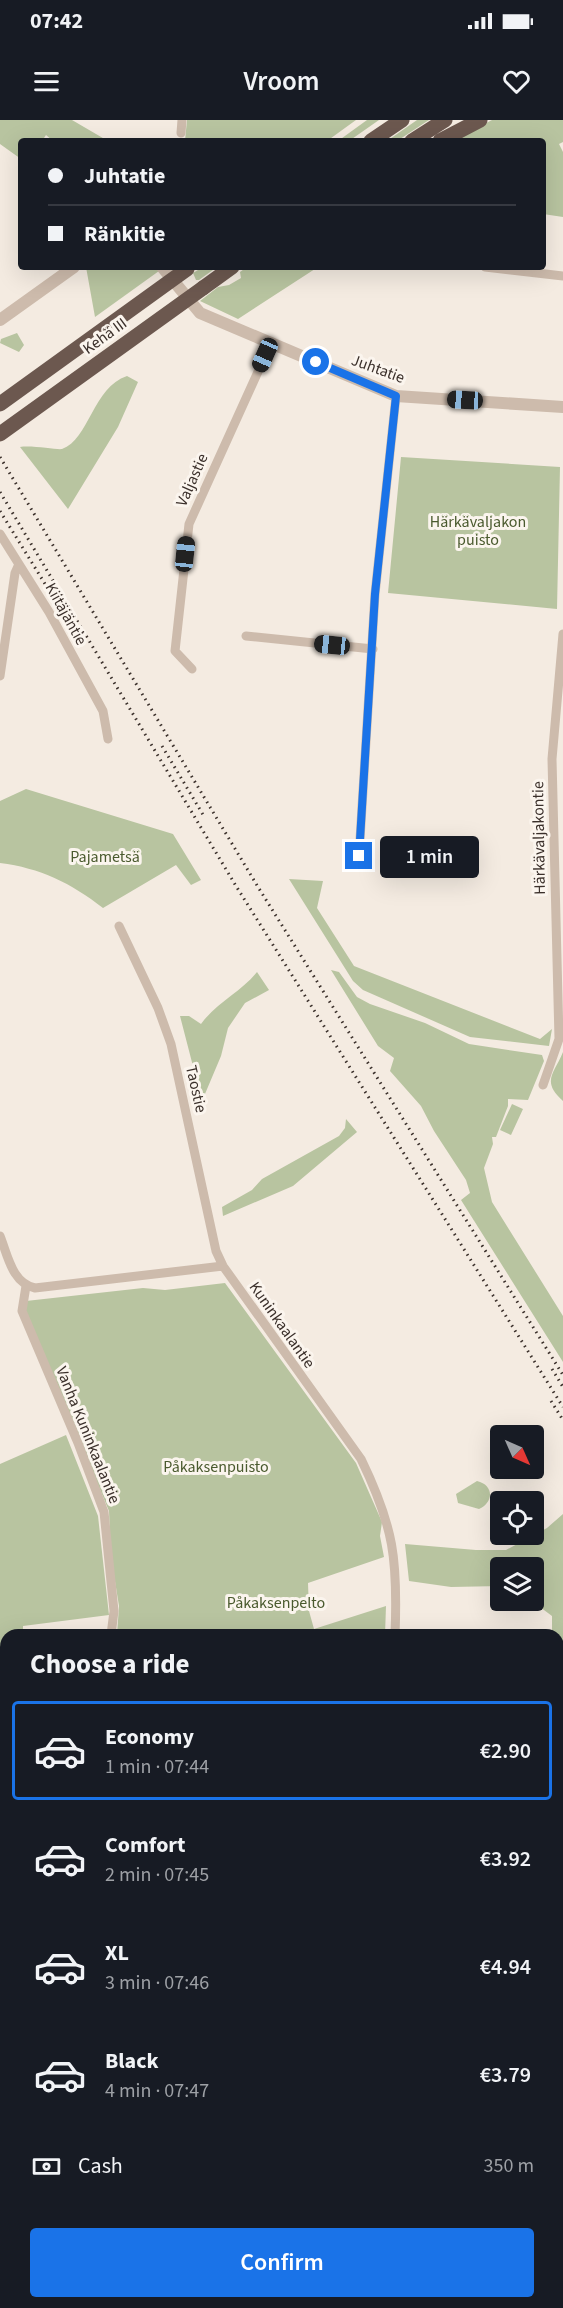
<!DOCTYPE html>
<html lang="en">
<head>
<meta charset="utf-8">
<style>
	:root { --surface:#171b24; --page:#242831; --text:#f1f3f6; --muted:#9ea1a6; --line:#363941; --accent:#1a73e8 }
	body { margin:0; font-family:"Source Sans 3",sans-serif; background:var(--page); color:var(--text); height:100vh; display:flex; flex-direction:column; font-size:22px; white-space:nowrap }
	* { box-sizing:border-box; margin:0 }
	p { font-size:20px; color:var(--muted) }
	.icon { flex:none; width:33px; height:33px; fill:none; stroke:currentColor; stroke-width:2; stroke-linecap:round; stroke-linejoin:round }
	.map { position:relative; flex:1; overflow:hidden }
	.side { position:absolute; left:0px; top:1509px; width:564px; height:680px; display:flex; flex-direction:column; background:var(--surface); border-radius:18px 18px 0 0; box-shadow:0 6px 24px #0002 }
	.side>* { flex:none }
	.banner { position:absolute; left:18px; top:18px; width:528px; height:132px; border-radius:6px; box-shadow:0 6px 24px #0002; display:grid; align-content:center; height:132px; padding:0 30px; background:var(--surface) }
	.needle { width:39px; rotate:135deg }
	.controls { position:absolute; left:490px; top:1305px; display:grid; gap:12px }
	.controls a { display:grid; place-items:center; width:54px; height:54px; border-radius:6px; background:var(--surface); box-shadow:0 6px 24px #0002; font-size:30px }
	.end { position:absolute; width:27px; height:27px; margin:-14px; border:8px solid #1a73e8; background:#fff; box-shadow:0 0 0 3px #fff }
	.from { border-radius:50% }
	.bubble { position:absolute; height:42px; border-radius:6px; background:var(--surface); box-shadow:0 6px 24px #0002; font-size:20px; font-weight:600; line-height:42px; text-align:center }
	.car { position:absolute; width:18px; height:36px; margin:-18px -9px; border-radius:8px; box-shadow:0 0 4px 2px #0007; background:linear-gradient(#222 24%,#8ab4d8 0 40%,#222 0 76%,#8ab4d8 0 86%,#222 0) }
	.banner b { display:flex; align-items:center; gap:21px; height:57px; font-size:22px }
	.banner b+b { border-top:2px solid var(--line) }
	.banner i { width:15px; height:15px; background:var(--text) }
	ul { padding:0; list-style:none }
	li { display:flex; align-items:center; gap:18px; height:99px; margin:0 12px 9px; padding:0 18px; border:3px solid transparent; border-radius:6px }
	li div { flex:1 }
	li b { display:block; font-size:22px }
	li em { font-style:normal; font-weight:600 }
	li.on { border-color:var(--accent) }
	li>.icon { width:54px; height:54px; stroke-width:1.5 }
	h2 { padding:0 30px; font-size:27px; line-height:72px }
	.pay { display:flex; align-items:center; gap:15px; height:66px; padding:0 30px; font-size:22px }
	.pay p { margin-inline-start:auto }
	.button { display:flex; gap:12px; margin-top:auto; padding:12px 30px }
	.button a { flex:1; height:69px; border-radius:6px; background:var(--accent); color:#fff; font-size:24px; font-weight:600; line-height:69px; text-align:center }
	.status { display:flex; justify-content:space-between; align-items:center; height:42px; padding:0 30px; background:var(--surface); direction:ltr }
	.status svg { height:16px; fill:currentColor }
	header { display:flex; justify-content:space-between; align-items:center; height:78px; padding:0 30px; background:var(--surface); font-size:27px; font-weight:600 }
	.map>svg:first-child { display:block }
</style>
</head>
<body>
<div class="status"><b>07:42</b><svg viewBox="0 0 49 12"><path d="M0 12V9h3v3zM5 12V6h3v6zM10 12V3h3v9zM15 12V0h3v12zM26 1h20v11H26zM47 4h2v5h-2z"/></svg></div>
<header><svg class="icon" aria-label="menu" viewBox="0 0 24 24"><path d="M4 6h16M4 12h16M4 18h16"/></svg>Vroom<svg class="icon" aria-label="heart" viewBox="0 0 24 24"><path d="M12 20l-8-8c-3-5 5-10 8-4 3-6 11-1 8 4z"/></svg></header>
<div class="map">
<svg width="563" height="2188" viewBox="0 0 563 2188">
	<rect width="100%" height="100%" fill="#f4ebe1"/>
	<path fill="#b8c4a0" d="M0,0H72L108,21H53L46,15L42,21H21V39L0,24Z
		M187,0H356L327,21H185Z
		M367,0H379L349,21H338Z
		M417,0H429L397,21H387Z
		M492,0H563V22L559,24L563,32V97L543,94V21H451Z
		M86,147H157L159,151L95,197Z
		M203,147H217L199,160H196L193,153Z
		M247,147H318L238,199L200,181L218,167L229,165L241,158L240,152Z
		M17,213L24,225L19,232L0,223L1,219Z
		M127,256L138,262L118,307L68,389L20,327C32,325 57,330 62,329C89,320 93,267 127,256Z
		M401,337L560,347L557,489L388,473Z
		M26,669L173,714L201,760L191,765L176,745L103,788C71,763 40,748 0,743V681Z
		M289,759L323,761L317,788L354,846L540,919L552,909L549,926L470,917L363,870L353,861Z
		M331,850L339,852L357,877L370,884L425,903L469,924L542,935L544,941L528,980L508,979V986L496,1017H492L493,1024L484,1048L492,1082L563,1196V1242L461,1080L470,1073L466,1060L434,1011L421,986L390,951L394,938L378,926Z
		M257,852L269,870L245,883L228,908L221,936L202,981L180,896H189L201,904C217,882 241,872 257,852Z
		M563,932V981C541,961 554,954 563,932Z
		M512,984L523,989L511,1015L500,1010Z
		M346,999L357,1012L293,1066L223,1096L222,1087L252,1070L262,1059L339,1016L345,1008Z
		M225,1163L356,1343L382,1402L380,1416L384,1437L308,1463L309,1491L314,1509L386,1486L385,1515H117L119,1486L111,1437L109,1391L24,1191L26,1181L143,1168L165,1170Z
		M66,1315L98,1396L109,1495L23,1506V1515H6V1639L0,1640V1344Z
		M477,1361C494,1365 494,1382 479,1389L458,1383L456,1374Z
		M563,1394V1668L558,1705V1515H552V1496L532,1481L534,1448H501V1466L451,1467L409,1461L405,1424L476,1430H506L547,1408Z
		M558,1757L563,1779V1823H558Z
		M562,1849H563V2129L558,2131L561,2033H558V1915Z
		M0,2082H6V2128H0Z
		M0,2150H6V2182H294L309,2188H0Z
		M563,2164V2188H514L524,2183L558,2182V2165Z"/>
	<path fill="#efdcb8" d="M563,1668V1779C555,1742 558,1705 563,1668Z"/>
	<path fill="#7fb0b2" d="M563,2129V2164L558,2165V2131Z
		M295,2183H294H524L514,2188H309Z"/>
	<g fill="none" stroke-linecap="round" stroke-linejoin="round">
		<path stroke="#cdbbac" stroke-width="9" d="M181,13L182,0
			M485,147L563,156
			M0,414L49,492L103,591L108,619
			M246,516L373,529
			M192,549L175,531L189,404L271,223
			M0,556L15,453L19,444
			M359,736L375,474L396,276
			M119,806L158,888L171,924L216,1131L223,1146L361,1339C394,1407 398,1440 395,1515
			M543,965L559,919L552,639L563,514
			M0,1116C8,1136 12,1163 35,1168L223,1146
			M26,1166L22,1191L78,1323L104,1392L114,1491L111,1515
			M0,1681L6,1680
			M558,1836H563"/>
		<path stroke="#cdbbac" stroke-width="12" d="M162,147L200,193L396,276L563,287
			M0,200L74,147"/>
		<path stroke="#6c584f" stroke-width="15" d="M371,21L402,0
			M412,21L445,0
			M440,21L480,0
			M203,168L232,147"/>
		<path stroke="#3b302b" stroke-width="3" stroke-dasharray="1.5 4.5" stroke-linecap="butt" d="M0,337L258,767L563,1255
			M0,372L236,766L563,1287
			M0,391L63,493
			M162,626L205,698
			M552,1249L563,1267
			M551,1281L563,1300"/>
		<path stroke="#6c584f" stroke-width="15" d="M0,284L187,149
			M0,314L203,168"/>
	</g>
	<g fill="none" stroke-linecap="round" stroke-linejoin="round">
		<path stroke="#1a73e8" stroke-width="8" d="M316,242L396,276L375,474L359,736"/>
	</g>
	<g text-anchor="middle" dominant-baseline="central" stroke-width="6" stroke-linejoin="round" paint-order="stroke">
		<g font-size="16" fill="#3b302b" stroke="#fbf5ee">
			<text transform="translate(105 216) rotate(-36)">Kehä III</text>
			<text transform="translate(378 249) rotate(20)">Juhtatie</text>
			<text transform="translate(192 360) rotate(-66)">Valjastie</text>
			<text transform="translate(66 494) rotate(61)">Kiitäjäntie</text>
			<text transform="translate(539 718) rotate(-91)">Härkävaljakontie</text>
			<text transform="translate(196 969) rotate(77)">Taostie</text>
			<text transform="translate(282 1205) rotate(55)">Kuninkaalantie</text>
			<text transform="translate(88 1315) rotate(68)">Vanha Kuninkaalantie</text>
		</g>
		<g font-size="16" fill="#4a5a2e" stroke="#fbf5ee">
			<text x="478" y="402">Härkävaljakon<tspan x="478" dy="18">puisto</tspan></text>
			<text x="105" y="737">Pajametsä</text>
			<text x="216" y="1347">Påkaksenpuisto</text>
			<text x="276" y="1483">Påkaksenpelto</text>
		</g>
	</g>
</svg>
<div class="controls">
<a><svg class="needle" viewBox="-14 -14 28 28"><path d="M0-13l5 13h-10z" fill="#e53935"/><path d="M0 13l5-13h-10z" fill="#9ea1a6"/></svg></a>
<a><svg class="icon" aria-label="locate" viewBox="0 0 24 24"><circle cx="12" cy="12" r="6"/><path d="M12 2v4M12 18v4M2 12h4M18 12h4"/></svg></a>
<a><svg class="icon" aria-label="layers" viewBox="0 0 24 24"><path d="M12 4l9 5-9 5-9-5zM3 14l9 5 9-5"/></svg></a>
</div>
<i class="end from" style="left:316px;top:242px"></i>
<i class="end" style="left:359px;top:736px"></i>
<div class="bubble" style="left:380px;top:716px;width:99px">1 min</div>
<i class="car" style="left:265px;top:235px;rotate:204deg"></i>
<i class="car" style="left:465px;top:280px;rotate:273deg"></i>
<i class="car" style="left:185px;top:434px;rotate:6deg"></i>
<i class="car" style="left:332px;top:525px;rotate:276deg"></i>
<div class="banner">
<b><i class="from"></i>Juhtatie</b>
<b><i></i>Ränkitie</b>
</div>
<section class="side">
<h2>Choose a ride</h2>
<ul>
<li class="on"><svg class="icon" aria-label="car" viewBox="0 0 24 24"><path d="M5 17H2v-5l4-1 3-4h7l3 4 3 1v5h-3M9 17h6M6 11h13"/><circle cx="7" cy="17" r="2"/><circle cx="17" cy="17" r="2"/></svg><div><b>Economy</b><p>1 min · 07:44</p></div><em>€2.90</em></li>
<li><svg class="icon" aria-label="car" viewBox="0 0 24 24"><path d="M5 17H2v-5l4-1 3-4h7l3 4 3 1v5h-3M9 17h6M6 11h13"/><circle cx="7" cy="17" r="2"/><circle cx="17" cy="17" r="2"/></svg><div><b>Comfort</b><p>2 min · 07:45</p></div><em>€3.92</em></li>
<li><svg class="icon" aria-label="car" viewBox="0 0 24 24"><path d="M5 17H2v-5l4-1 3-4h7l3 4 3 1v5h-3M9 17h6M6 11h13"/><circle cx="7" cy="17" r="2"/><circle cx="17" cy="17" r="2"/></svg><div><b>XL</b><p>3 min · 07:46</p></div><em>€4.94</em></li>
<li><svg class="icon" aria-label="car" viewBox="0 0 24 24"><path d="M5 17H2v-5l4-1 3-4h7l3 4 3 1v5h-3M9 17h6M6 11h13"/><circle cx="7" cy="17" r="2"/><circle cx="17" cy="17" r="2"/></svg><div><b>Black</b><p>4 min · 07:47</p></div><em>€3.79</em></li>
</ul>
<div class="pay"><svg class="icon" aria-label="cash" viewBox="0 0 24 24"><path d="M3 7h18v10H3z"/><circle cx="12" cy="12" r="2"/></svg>Cash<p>350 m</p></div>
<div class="button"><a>Confirm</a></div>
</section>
</div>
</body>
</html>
